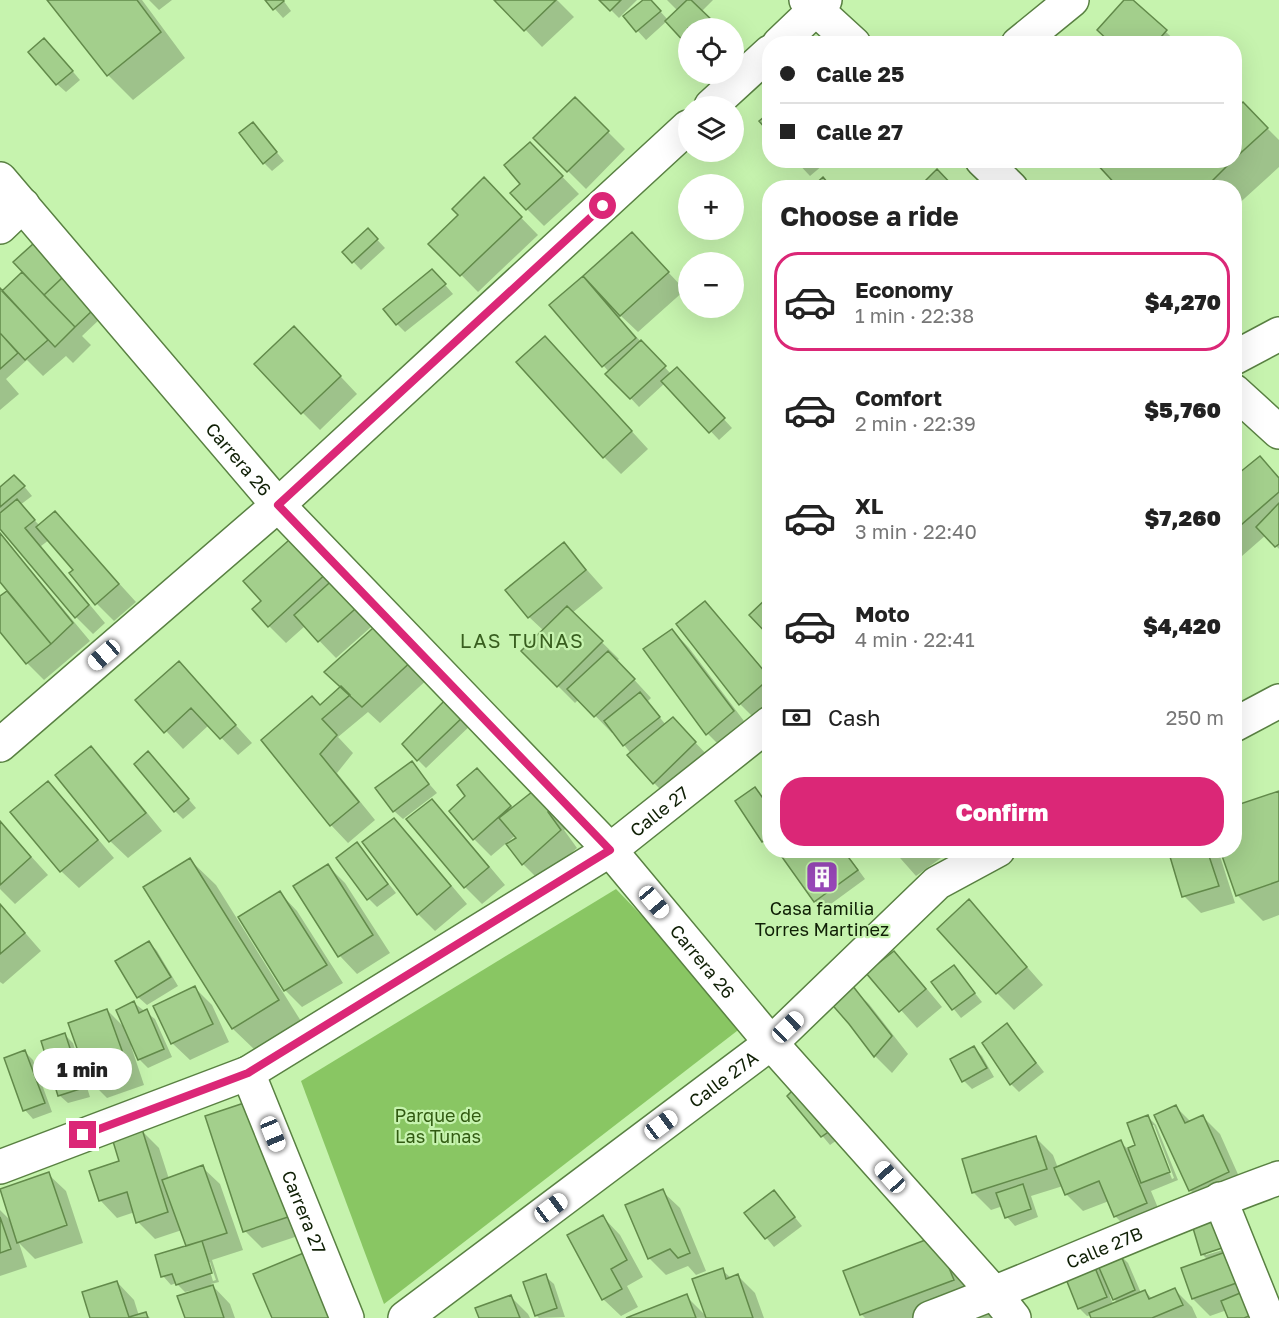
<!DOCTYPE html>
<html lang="en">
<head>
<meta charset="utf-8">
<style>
	:root { --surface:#fff; --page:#f2f2f2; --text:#222; --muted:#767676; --line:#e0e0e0; --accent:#db2777 }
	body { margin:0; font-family:"Golos Text",sans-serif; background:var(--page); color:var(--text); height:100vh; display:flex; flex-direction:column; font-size:22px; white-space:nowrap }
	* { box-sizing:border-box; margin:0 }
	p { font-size:20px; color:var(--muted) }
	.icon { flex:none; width:33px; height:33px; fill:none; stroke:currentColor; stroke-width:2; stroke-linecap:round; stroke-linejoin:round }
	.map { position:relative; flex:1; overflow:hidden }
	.sheet { position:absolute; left:762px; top:180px; width:480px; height:678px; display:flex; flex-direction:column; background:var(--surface); border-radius:24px; box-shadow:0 6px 24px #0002 }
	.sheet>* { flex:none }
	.guide { position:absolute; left:762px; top:36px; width:480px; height:132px; border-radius:24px; box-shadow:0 6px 24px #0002; display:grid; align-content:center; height:132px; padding:0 18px; background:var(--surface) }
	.controls { position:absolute; left:678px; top:18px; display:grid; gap:12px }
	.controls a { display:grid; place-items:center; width:66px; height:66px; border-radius:50%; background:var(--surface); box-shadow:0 6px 24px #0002; font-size:30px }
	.end { position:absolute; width:27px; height:27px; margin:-14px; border:8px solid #db2777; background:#fff; box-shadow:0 0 0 3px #fff }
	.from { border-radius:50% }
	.bubble { position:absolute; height:42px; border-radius:21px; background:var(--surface); box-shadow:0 6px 24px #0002; font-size:20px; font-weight:800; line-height:42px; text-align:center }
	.car { position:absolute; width:18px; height:36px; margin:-18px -9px; border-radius:8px; box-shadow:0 0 4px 2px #0007; background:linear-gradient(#fff 24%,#345 0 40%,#fff 0 76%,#345 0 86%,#fff 0) }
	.guide b { display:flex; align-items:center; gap:21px; height:57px; font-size:22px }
	.guide b+b { border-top:2px solid var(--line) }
	.guide i { width:15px; height:15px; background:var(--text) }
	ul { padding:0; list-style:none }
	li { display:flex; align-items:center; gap:18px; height:99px; margin:0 12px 9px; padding:0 6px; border:3px solid transparent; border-radius:24px }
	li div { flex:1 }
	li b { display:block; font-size:22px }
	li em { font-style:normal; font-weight:800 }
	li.on { border-color:var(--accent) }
	li>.icon { width:54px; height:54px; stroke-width:1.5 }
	h2 { padding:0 18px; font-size:27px; line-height:72px }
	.pay { display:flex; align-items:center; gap:15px; height:66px; padding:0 18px; font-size:22px }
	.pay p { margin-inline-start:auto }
	.button { display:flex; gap:12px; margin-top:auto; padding:12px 18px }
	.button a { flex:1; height:69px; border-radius:24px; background:var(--accent); color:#fff; font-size:24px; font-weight:800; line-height:69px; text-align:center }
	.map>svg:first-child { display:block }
</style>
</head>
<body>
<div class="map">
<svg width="1279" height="1318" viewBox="0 0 1279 1318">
	<rect width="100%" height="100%" fill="#c6f3ae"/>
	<path fill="#89c663" d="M616,889L746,1024L384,1304L301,1081Z"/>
	<path fill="#0003" fill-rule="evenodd" d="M49,0H142L185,58L133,100L108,75Z
		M149,0H172L159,10Z
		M267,0H283L291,11L283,18Z
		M497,0H557L574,17L542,47Z
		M601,0H637L619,18Z
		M645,0H650L668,20L678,11L667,0H713L701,12L718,28H688V43L667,21L646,40L625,17Z
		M1126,0H1131L1179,44H1113Z
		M53,48L80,80L66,92L57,84Z
		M575,99L625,149L586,189L535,138Z
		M1243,104L1279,140V167L1234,208V188H1121L1099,160H1234V112Z
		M253,124L284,161L272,171L264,163Z
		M795,160H829L810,176Z
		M547,161L579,194L544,226L527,209Z
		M501,197L538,235L478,292L431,244Z
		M368,230L385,248L361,270L344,252Z
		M632,234L685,290L638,332L621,316L619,318L671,374L685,377L732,428L719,440L665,383L639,407L608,374L609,372L551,305Z
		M24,272L79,296L101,318L82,336L91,345L73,363L66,356L43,376L27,360L6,379L19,394L0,410V290L3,292Z
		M440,279L453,294L405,332L397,324Z
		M311,345L357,394L320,430L302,412Z
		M562,355L648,449L621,474L604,457Z
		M1259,458L1279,478V549L1266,535L1234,563V479Z
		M23,485L32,496L20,505L40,526L55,513L136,602L114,621L97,604L75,570L49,540L41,546L105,623L93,634L76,617L0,526V489Z
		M0,533L90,641L44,680L27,663L0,630V598L9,591L0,580Z
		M297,536L379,620L336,658L305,626L286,643L269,626L263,601Z
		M564,544L603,588L572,613L619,659L617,661L651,698L647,702L666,725L690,737L712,760L671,800L654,783L614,732L612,733L579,699L575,703L523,651L544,631L529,617Z
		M705,603L722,621L770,677V711L757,721L740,704Z
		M382,623L431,676L380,723L368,712L338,737L353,753L337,773L375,820L348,843L331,825L263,741L321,707L342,688Z
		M672,630L689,648L750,729L725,751L708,734L645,649Z
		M179,663L252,743L238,755L209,725L183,749L137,700Z
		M448,699L474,722L426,768L418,760Z
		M91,748L109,766L162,831L128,858L110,841L57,775Z
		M157,762L196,808L183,819L175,811Z
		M411,763L437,793L403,819L394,811Z
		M477,770L513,808L537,789L570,826L564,830L577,848L540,881L523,864L518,838L516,835L491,856L474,839L467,796Z
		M48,783L65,800L114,858L79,888L61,871Z
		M755,789L770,807V847L763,841Z
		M1279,793V915L1263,921L1237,895L1234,850Z
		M432,801L449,818L505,885L482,904L465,887Z
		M394,820L411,837L467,904L435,931L418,914Z
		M0,822L48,875L15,904L0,889Z
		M357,844L396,893L377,907L369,899Z
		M779,850H844L865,879L824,909L815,901Z
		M893,850H952L916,876Z
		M1169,850H1218L1235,903L1201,913L1184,896Z
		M190,860L216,885L304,1026L259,1054L233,1029L145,888Z
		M328,866L345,883L390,953L357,974L340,956L295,886Z
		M280,893L297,911L343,983L302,1007L285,990Z
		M969,901L1043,985L1014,1010L997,993Z
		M0,904L41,951L3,984L0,982Z
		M149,942L157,951L178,986L147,1005L138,997Z
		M894,953L911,970L942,1007L917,1028L868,973Z
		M954,967L982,1002L961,1018L933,983Z
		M851,987L869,1004L908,1054L892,1073L875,1056Z
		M195,988L212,1005L229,1042L190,1060L172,1043Z
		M134,1003L155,1019L172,1057L148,1068L139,1059L133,1045L131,1046L144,1085L107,1098L90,1081L107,1010L126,1029Z
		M1007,1025L1044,1072L1019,1092L1011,1084L984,1043Z
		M64,1034L73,1043L90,1097L68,1103L59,1095Z
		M974,1048L982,1056L994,1077L972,1089L964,1081Z
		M24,1051L33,1060L52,1112L33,1119L25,1110Z
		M789,1096L847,1133L830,1145Z
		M1176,1107L1191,1122L1203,1117L1220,1134L1245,1190L1208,1207L1190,1190Z
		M206,1117L307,1233L262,1248L245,1231Z
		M1148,1117L1156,1125L1178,1180L1151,1191L1163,1220L1132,1233L1115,1216L1109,1201L1083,1211L1066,1194L1063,1186L1031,1196L1038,1217L1015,1226L1007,1217L1003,1206L991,1210L973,1192L1036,1138L1053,1155L1058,1168L1120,1142L1128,1149L1137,1146ZM1151,1125H1154L1174,1178L1172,1179Z
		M142,1131L159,1148L169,1179L202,1167L220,1184L243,1250L212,1260L219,1282L211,1284L230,1304L235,1318H186L194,1292V1290L185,1292L176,1283L171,1285L163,1276L188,1247L182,1230L155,1239L138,1222L135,1212L117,1218L100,1200L121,1162ZM207,1262H210L216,1280L213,1281Z
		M48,1174L66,1191L83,1243L35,1259L19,1243L27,1267L0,1276V1210L11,1221Z
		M662,1191L680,1208L706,1271L696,1275L688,1266L666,1275L649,1258Z
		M774,1192L802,1226L774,1247L746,1213Z
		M603,1217L620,1235L643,1277L627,1286L638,1307L621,1316L603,1299Z
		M1226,1249L1259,1318H1230L1227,1310L1210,1316L1193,1299L1208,1260L1202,1254L1206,1252V1255Z
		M953,1255L970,1298L915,1318H865L861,1314Z
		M1120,1255L1128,1263L1141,1293L1145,1291L1153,1300L1175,1290L1192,1307L1197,1318H1093L1092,1315L1087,1316L1079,1308L1090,1259L1102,1271ZM1109,1294L1118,1303L1113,1304Z
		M722,1270L731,1278L738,1276L755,1293L764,1318H629L686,1296L707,1317Z
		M545,1276L554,1284L565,1317L539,1318L537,1316L525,1283Z
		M117,1282L134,1300L139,1316L146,1314L150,1318H92Z
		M511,1297L528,1314L530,1318H481Z
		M996,1303L1011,1318H965Z"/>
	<path fill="#a3cf8c" stroke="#628a4a" stroke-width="1.5" d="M47,0H137L161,32L107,76Z
		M265,0H283L284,1L273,10Z
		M494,0H556L524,31Z
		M599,0H621L610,11Z
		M643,0H651L661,11L636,32L623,16Z
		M687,0H691L716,24L711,28H688V46L665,21Z
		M1124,0H1133L1167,30L1155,44H1112L1097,30Z
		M44,38L73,71L56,85L28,52Z
		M575,97L609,131L567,172L533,138Z
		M1243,102L1268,128L1234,159V110Z
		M770,112V134L759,121Z
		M253,122L277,152L263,164L239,133Z
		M530,142L563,176L526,210L510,193L520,184L504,165Z
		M1096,160H1233L1205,188H1119L1095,162Z
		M937,169L955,188H918Z
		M484,177L522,217L460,276L428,244L458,215L452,209Z
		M823,177L832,188H811Z
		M368,228L378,239L352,263L342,252Z
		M632,232L669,272L620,316L583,276Z
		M43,235L63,277L44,295L13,262Z
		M432,269L446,284L396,325L383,309Z
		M22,272L75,327L55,347L2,291Z
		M583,276L636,338L602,367L549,305Z
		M63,277L94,309L75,327L44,295Z
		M0,288L48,340L25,360L0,333Z
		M294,326L341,376L301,414L254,364Z
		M0,333L18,353L0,369Z
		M545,336L632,431L603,458L516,362Z
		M641,340L666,366L630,399L605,374Z
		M677,367L725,418L709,433L661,381Z
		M1260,456L1279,478V492L1234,531V477Z
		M14,475L25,486L0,507V487Z
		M17,499L35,520L25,528L89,605L75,618L0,529V513Z
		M1279,503V544L1275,547L1256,527Z
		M55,511L119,584L95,605L69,573L73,570L36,527Z
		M0,533L73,623L51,644L0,582Z
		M297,533L330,570L268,627L252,609L261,601L243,581Z
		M564,542L586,570L528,618L505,590Z
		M338,575L363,602L318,642L294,615Z
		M7,591L51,644L26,664L0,632V596Z
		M770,595V637L749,615Z
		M705,601L770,678L739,705L676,624Z
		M567,606L603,641L557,687L521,651Z
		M382,620L415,658L362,707L324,672Z
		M672,629L734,711L706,735L643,649Z
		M608,651L635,679L594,717L567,689Z
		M179,661L236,725L220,739L191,708L164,733L135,700Z
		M341,686L350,695L322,719L337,735L320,754L359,802L330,826L261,740L312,696L320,705Z
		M640,692L660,717L623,746L604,721Z
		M448,697L467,713L417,761L402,744Z
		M673,717L696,742L653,784L627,755Z
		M91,746L146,813L109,842L55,775Z
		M148,751L189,799L174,812L134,764Z
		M412,761L429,784L393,812L375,788Z
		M477,768L511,806L473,840L449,811L465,796L457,785Z
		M48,781L98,840L60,872L10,812Z
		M755,787L770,808V837L762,842L735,801Z
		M537,788L554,808L548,812L561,830L522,865L506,844L516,838L499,818Z
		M1279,791V881L1236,896L1220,850H1234V806Z
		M432,799L489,867L464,888L406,819Z
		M394,818L451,886L417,915L362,842Z
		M0,821L31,857L0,885Z
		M357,842L388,884L367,900L336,858Z
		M777,850H843L858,870L814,902Z
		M1168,850H1207L1219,886L1182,897Z
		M190,858L279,1000L232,1029L143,887Z
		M328,864L373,935L338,957L293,886Z
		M280,891L327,965L284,991L238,917Z
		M969,899L1027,967L996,994L937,929Z
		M0,904L25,933L0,954Z
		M149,941L171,977L137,998L115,961Z
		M894,951L926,989L899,1012L866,973Z
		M954,965L975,993L952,1010L931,982Z
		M852,985L892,1036L874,1057L849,1024L828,1000Z
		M195,986L213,1024L171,1044L153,1006Z
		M134,1001L139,1013L147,1009L164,1049L138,1060L116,1010Z
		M107,1009L128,1067L89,1082L68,1023Z
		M1007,1023L1036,1063L1010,1085L982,1043Z
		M65,1033L83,1088L58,1096L41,1041Z
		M974,1046L987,1068L962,1082L950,1059Z
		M25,1050L45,1103L23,1111L4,1058Z
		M801,1082L840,1124L821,1137L787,1096Z
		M253,1100L291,1216L243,1232L205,1116Z
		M1176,1105L1185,1123L1203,1115L1229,1172L1189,1191L1154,1115Z
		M1148,1115L1170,1172L1141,1183L1128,1148L1135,1145L1127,1123Z
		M142,1129L168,1212L136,1223L127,1192L99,1201L89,1171L119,1161L112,1138Z
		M1036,1136L1047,1169L972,1193L962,1159Z
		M1121,1140L1147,1203L1114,1217L1099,1181L1065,1195L1054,1168Z
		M203,1165L227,1233L186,1246L162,1180Z
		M49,1172L67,1225L17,1243L0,1189Z
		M1023,1184L1031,1209L1005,1218L996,1193Z
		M663,1189L690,1253L678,1258L670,1249L648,1259L625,1205Z
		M774,1190L795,1217L765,1239L744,1213Z
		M1210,1212L1222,1248L1201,1255L1190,1218Z
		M603,1215L627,1260L611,1269L622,1289L602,1300L567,1235Z
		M0,1217L11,1249L0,1253Z
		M936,1236L954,1280L860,1315L843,1271Z
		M202,1241L212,1273L176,1285L172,1274L161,1277L155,1255Z
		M1231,1250L1242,1281L1192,1299L1181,1268Z
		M306,1252L333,1318H272L253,1274Z
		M1120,1253L1135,1290L1113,1300L1097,1263Z
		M1091,1258L1107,1297L1078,1309L1062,1269Z
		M723,1268L726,1279L738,1274L753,1318H706L692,1279Z
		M546,1274L557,1308L535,1316L523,1282Z
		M117,1281L129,1317L146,1312L148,1318H90L82,1292Z
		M213,1285L224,1318H185L177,1296Z
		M1175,1288L1183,1305L1152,1318H1091L1089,1313L1145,1290L1149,1299Z
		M1245,1291L1254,1314L1244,1318H1228L1221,1301Z
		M687,1294L696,1318H626Z
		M511,1295L520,1318H479L475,1308Z"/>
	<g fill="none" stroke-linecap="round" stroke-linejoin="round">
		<g stroke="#598142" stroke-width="36">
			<g id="minor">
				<path d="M806,0L854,44"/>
				<path d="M779,44L825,0"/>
				<path d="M1018,44L1072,0"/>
				<path d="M711,106L770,52"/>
				<path d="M982,160L1011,188"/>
				<path id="s1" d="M0,179L278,505L610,850L771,1043L995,1294L1014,1318"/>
				<path d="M0,227L23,205"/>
				<path d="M1234,358L1279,334"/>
				<path d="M1234,391L1279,432"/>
				<path d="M1234,725L1279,701"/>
				<path d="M0,745L278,505L688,127"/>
				<path id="s2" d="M248,1073L347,1318"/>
				<path id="s3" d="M0,1167L248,1073L610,850L770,723"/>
				<path d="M1220,1199L1268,1318"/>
				<path id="s4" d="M405,1318L771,1043L937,883L998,850"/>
				<path id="s5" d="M930,1318C1047,1274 1161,1220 1279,1178"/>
			</g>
		</g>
		<use href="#minor" stroke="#fff" stroke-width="33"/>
	</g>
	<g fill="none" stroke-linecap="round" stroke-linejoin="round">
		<path stroke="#db2777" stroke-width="8" d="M83,1135L248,1073L610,850L278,505L603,206"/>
	</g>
	<defs>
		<g id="building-square" transform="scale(1.725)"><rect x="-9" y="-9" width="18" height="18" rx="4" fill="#9747b7" stroke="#c6f3ae"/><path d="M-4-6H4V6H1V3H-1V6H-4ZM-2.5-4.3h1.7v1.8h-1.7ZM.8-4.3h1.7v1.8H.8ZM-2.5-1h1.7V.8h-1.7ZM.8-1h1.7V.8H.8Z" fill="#fff"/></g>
	</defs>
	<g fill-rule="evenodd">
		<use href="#building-square" x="822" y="877"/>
	</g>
	<g text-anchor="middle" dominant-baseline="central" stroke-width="4.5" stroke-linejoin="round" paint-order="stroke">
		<g font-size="18" fill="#0f1f05" stroke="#c6f3ae">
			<text stroke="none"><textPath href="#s1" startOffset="368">Carrera 26</textPath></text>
			<text stroke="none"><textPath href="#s3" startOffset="753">Calle 27</textPath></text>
			<text stroke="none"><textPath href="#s1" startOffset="1052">Carrera 26</textPath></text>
			<text stroke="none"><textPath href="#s4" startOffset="398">Calle 27A</textPath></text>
			<text stroke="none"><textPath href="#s2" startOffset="150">Carrera 27</textPath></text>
			<text stroke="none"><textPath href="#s5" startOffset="188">Calle 27B</textPath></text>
		</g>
		<g font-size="18" fill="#0f1f05" stroke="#c6f3ae">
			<text x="822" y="908">Casa familia<tspan x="822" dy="21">Torres Martinez</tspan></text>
		</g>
		<g font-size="18" fill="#315a11" stroke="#c6f3ae">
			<text x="438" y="1115">Parque de<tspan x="438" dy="21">Las Tunas</tspan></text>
		</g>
		<g font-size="20" letter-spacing="1.5" fill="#385e1f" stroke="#c6f3ae">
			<text x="522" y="640">LAS TUNAS</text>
		</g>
	</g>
</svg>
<div class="controls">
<a><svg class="icon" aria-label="locate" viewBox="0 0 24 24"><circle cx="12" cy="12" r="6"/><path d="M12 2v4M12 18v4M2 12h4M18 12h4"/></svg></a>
<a><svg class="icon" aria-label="layers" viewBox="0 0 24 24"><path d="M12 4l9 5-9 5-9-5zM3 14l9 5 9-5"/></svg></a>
<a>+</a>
<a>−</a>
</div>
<i class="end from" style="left:603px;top:206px"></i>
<i class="end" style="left:83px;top:1135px"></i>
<div class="bubble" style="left:33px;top:1048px;width:99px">1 min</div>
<i class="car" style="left:104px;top:655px;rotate:229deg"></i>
<i class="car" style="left:654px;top:902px;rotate:140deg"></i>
<i class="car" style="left:788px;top:1027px;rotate:46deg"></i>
<i class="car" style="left:661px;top:1125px;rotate:53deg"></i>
<i class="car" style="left:273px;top:1134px;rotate:158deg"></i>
<i class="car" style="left:890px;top:1177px;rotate:318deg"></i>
<i class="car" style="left:551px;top:1208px;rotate:53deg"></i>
<div class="guide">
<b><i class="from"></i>Calle 25</b>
<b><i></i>Calle 27</b>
</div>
<section class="sheet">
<h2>Choose a ride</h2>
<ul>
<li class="on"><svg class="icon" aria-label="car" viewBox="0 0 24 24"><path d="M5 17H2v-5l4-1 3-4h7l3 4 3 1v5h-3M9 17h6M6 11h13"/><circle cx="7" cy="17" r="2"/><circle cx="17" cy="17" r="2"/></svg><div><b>Economy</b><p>1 min · 22:38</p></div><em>$4,270</em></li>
<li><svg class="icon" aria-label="car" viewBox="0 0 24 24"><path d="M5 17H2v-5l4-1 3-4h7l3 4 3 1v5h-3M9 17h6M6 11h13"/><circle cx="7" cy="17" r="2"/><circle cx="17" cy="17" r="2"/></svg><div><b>Comfort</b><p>2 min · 22:39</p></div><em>$5,760</em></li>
<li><svg class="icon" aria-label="car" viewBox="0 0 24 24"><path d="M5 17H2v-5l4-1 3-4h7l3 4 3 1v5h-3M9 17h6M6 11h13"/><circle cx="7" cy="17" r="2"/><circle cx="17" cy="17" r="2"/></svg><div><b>XL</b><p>3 min · 22:40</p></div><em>$7,260</em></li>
<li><svg class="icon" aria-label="car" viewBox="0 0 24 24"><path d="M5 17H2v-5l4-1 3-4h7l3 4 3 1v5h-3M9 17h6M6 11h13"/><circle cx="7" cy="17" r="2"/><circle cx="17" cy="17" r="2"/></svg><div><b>Moto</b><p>4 min · 22:41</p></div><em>$4,420</em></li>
</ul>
<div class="pay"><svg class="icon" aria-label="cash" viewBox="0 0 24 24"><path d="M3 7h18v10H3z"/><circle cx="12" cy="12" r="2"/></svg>Cash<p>250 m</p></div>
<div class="button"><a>Confirm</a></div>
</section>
</div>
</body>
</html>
